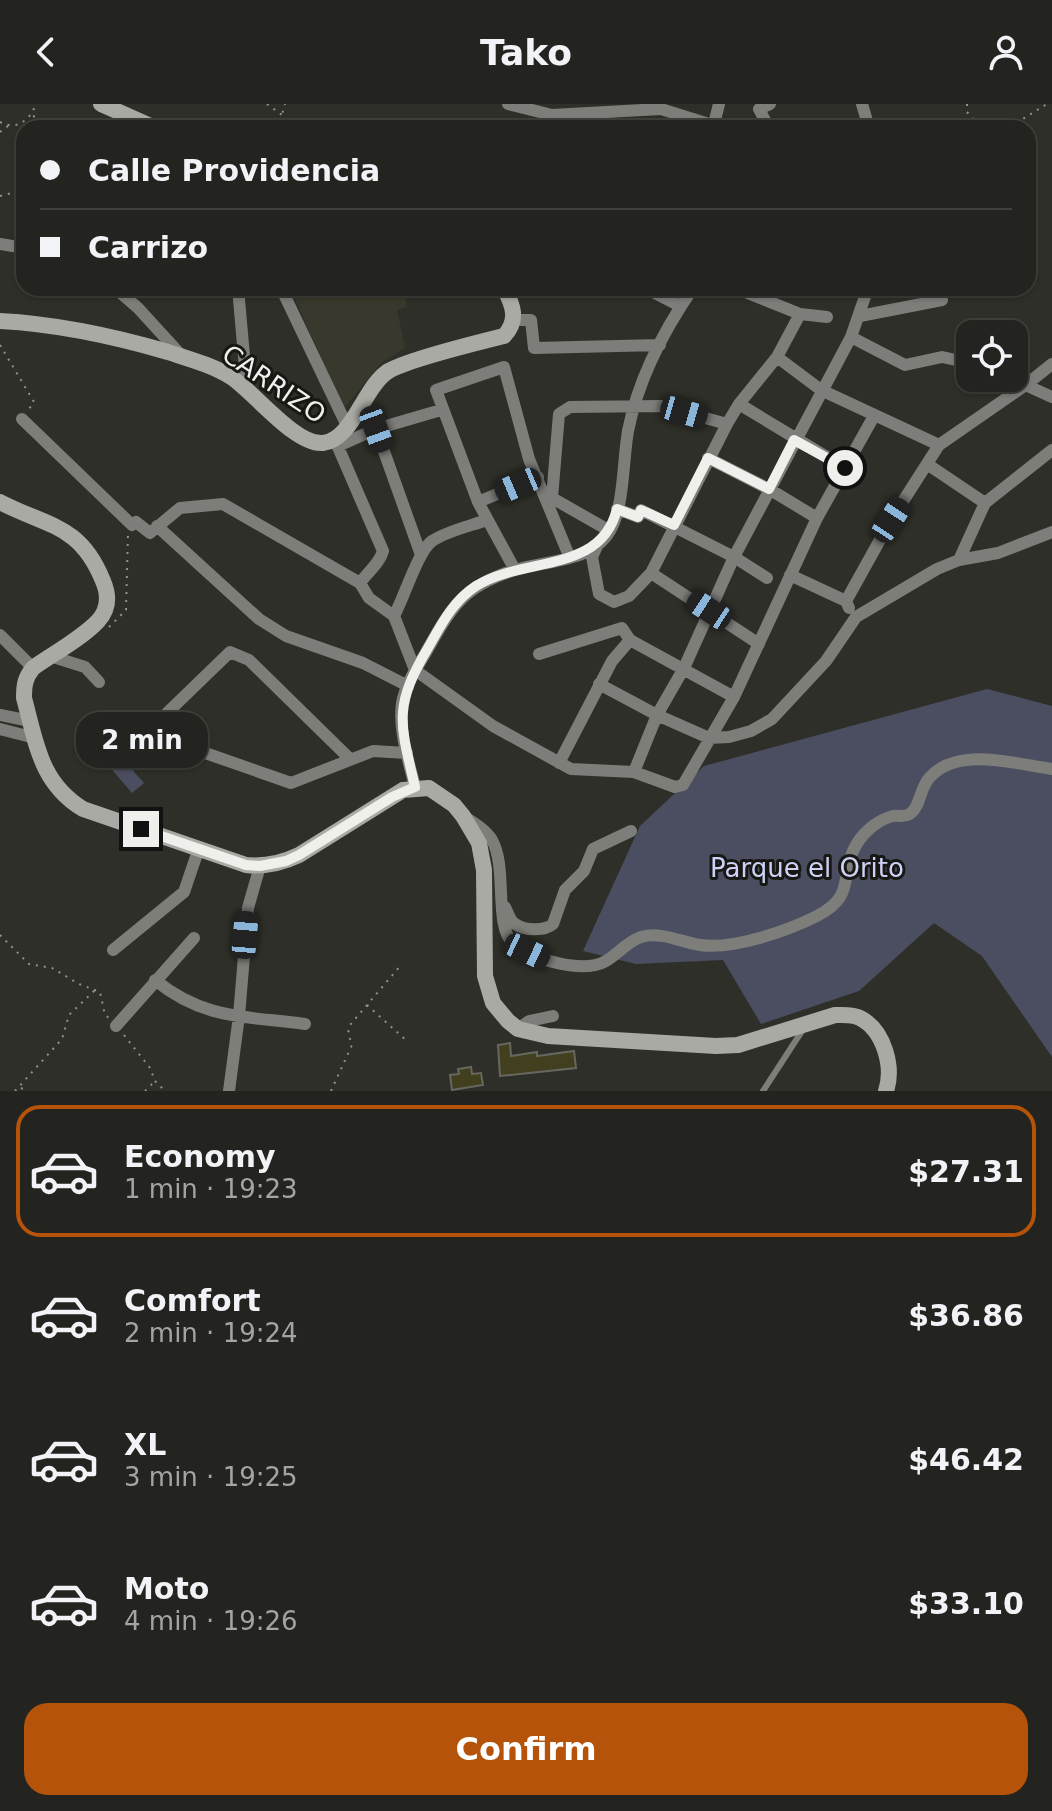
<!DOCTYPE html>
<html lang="en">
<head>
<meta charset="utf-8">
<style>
	:root { --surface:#23231f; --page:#2b2b28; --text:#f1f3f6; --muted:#a3a4a4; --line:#40403d; --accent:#b45309 }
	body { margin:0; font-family:"DejaVu Sans",sans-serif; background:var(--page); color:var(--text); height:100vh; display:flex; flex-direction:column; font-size:30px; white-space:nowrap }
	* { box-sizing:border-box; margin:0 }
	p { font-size:26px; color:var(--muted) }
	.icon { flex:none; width:44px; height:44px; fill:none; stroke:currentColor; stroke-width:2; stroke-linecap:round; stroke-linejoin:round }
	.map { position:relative; height:987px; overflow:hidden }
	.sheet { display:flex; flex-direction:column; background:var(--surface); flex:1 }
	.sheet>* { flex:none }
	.top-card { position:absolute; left:16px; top:16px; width:1020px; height:176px; border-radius:24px; box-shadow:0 2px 6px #0004,0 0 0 2px var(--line); display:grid; align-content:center; height:176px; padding:0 24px; background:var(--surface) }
	.fabs { position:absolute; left:956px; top:216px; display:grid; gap:16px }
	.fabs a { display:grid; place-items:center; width:72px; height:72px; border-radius:16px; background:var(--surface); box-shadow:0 2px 6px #0004,0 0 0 2px var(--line); font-size:40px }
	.end { position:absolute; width:36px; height:36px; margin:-18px; border:10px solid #efefeb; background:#111; box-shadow:0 0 0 4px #111 }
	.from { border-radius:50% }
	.bubble { position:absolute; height:56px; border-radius:24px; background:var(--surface); box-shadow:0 2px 6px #0004,0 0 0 2px var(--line); font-size:26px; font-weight:600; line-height:56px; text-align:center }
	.car { position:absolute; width:24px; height:48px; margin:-24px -12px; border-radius:10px; box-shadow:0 0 6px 2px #0007; background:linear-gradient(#222 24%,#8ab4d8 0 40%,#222 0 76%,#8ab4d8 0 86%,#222 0) }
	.top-card b { display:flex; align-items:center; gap:28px; height:76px; font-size:30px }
	.top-card b+b { border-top:2px solid var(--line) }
	.top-card i { width:20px; height:20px; background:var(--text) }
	ul { padding:14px 0 0; list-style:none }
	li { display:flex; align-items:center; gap:24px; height:132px; margin:0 16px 12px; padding:0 8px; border:4px solid transparent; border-radius:24px }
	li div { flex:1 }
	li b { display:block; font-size:30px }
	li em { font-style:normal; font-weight:600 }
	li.selected { border-color:var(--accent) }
	li>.icon { width:72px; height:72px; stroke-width:1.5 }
	.button { display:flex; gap:16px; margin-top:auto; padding:16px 24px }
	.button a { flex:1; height:92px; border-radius:24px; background:var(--accent); color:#fff; font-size:32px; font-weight:600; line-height:92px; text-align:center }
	header { display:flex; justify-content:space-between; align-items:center; height:104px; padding:0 24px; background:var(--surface); font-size:36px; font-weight:600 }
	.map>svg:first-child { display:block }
</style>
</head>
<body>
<header><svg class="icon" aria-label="back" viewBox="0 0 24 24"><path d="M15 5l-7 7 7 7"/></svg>Tako<svg class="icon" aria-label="person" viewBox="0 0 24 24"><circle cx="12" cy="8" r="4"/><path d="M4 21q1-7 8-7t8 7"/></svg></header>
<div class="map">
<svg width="1052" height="987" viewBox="0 0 1052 987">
	<rect width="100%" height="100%" fill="#2f2f29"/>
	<path fill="#38382c" d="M290,184H404L407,202L397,206L405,244L381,259L344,304Z"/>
	<path fill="#4b4e60" d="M987,585L1052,602V953L982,852L934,819L859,887L761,920L723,856L636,860L583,847L640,722L704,662Z
		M119,651L144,679L132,689L108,661Z"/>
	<path fill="#423f1e" stroke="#676761" stroke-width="2" d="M510,939L511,952L537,948V952L574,947L576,964L500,972L498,941Z
		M471,963L472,970L481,969L483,981L452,986L450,971L459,970L458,965Z"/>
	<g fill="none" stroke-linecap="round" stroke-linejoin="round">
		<path stroke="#92928d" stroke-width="2" stroke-dasharray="2 6" stroke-linecap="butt" d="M267,0L282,11
			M967,0V8L978,20L990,24
			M33,12L61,24
			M0,18C17,27 30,16 36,0
			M278,24L285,0
			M742,24L750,15
			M993,24L1018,18L1047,0
			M0,28L8,22
			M0,92L24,86
			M0,241L34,298L29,305
			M109,523L126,506L128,430
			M0,831L29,860L52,864L79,880L100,888L105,911L109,914
			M367,901L407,937
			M124,931L150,964L155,977L165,987
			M21,984L27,987
			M15,987L62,935L69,911L95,886
			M145,987L154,978
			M331,987L352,941L348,929L350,921L401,861"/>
		<path stroke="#7d7d7a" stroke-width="6" d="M677,24L685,12
			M763,987L802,927"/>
		<path stroke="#7d7d7a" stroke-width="12" d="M508,0L552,11L661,5L712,21
			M862,0L869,24
			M713,24L719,0
			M769,24L759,5L770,0
			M0,140L24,144
			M115,184L138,204L181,251
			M238,184L247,286
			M281,184L348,324
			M645,184L680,202
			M735,184L800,210L827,213
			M860,212L942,196
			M514,216H531L534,244L660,241
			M851,233L905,261L942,253L970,259
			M777,253L821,286L939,341
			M1010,274L1052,293
			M739,300L845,364
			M22,315L132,421L136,418L150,429L180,404L223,400L360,479
			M376,325L421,451
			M335,336L383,447C380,459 367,469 360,479L369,494L394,512
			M338,342L376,325L441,306
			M708,354L769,385L817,414
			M927,360L985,399
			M478,398L538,373
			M617,405L638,413L641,406L734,453L767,474
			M157,422L259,515L286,532L363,559L408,582
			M610,427L552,394L559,310L570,303L662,302L727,320
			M598,440L592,453L599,490L614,498L629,492L651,469L727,320L739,300L777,253L800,210
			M959,456L985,399L1052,346
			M515,466L478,398L436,286L504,263L529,355L570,454
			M651,469L759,540
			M790,471L846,497L849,504
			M846,497L891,416L939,341L1027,280L1052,260
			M394,512C404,494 418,447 432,437C447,427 470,422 487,416
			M394,512L415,566
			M0,531L33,564
			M539,550L622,524L630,536L734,593
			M50,552L85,563L99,578
			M415,566L493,622L571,665L634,668L675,683L683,681L734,593L817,414L874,312
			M599,580L657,611L709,634L729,633L751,627L772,615L826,557L856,513L937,465L959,456L998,449L1052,428
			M0,611L30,617
			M0,625L35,634
			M349,654L249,556L230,548L167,609L161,620L165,632L171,637L291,679L373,647L407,649
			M559,659L612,557L630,536
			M634,668L657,611L684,564L734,453L851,233L868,184
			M415,683C409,658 398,626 402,599C405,581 416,565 425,550C451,504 462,482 515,466C547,456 595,459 612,423C624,398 623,356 628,327C638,276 664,226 693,184
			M465,713C474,719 486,726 492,736C508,764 493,823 514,840C534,856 583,870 606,857C618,850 628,837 641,833C660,827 681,838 700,841C733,846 787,827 817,812C854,793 841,775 853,747C860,731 876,716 893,712C900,711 905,714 911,709C921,701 919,685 930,673C959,642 1015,660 1052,665
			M505,803C508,809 510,817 515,820C525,827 545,827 553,820L565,786L584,767L593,745L631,727
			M113,846L184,788L199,744
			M155,876C204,916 246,912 305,920
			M116,922L194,834
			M518,925L529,917L553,912
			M229,987L239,912L248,804L260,762"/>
		<path stroke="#aaaaa5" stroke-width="16" d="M101,0L155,24
			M0,217C58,220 113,232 168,248C189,255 212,261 231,273C254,288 296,342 323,339C353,335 363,285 387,268C405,256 480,238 504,232C519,216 513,201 504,184
			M0,398C48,423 80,420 103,477C109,491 109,505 98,517C81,535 54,549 33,564C25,574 24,581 24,594C36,638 40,679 83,705L246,761C265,763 282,759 299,751L403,686L429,684L454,701L463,712L479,739L484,766L485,872L493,899L508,917L518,925L548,932L716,942L738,941L835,911C843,911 853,910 860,914C884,926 894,963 886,987"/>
	</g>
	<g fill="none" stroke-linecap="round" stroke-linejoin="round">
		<path stroke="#efefeb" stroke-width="10" d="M141,725L246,761L260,762L286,757L299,751L392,693L415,683C400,619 393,603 428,544C441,521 453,497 476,482C524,452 601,470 617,405L638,413L641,406L674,421L708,354L769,385L794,336L845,364"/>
	</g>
	<g text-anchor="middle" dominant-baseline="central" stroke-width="6" stroke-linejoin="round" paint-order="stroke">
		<g font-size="26" fill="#efefeb" stroke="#171714">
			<text transform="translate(274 280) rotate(34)">CARRIZO</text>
		</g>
		<g font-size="26" fill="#cdd2f5" stroke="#171714">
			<text x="807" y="764">Parque el Orito</text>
		</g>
	</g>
</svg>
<div class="fabs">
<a><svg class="icon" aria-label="locate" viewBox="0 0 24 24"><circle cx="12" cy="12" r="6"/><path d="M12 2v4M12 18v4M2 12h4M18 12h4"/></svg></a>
</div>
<i class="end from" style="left:845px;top:364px"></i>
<i class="end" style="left:141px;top:725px"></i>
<div class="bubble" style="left:76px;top:608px;width:132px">2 min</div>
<i class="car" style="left:684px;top:308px;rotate:106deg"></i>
<i class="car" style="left:376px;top:325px;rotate:160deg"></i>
<i class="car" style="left:518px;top:381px;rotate:247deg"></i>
<i class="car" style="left:891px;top:416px;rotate:33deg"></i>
<i class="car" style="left:709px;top:506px;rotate:303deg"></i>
<i class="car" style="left:245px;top:831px;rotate:5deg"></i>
<i class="car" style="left:527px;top:847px;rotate:115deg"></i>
<div class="top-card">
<b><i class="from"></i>Calle Providencia</b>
<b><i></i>Carrizo</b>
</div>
</div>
<section class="sheet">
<ul>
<li class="selected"><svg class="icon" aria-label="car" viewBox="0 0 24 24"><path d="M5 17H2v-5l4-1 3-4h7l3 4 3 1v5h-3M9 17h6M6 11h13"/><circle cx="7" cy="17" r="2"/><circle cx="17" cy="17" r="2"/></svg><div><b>Economy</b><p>1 min · 19:23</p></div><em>$27.31</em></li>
<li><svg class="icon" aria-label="car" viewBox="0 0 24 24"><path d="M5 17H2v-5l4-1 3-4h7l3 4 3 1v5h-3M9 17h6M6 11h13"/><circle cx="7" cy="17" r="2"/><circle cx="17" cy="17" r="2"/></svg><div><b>Comfort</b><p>2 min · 19:24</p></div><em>$36.86</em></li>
<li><svg class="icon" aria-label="car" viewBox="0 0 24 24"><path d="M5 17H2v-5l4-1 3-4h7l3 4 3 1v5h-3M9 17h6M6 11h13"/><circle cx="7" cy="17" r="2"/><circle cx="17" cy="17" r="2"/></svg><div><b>XL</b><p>3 min · 19:25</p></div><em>$46.42</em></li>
<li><svg class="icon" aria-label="car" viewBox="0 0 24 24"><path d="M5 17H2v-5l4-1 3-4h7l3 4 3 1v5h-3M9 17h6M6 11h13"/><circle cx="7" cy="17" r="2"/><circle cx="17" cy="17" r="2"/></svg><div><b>Moto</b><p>4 min · 19:26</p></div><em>$33.10</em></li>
</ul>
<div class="button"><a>Confirm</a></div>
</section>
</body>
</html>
